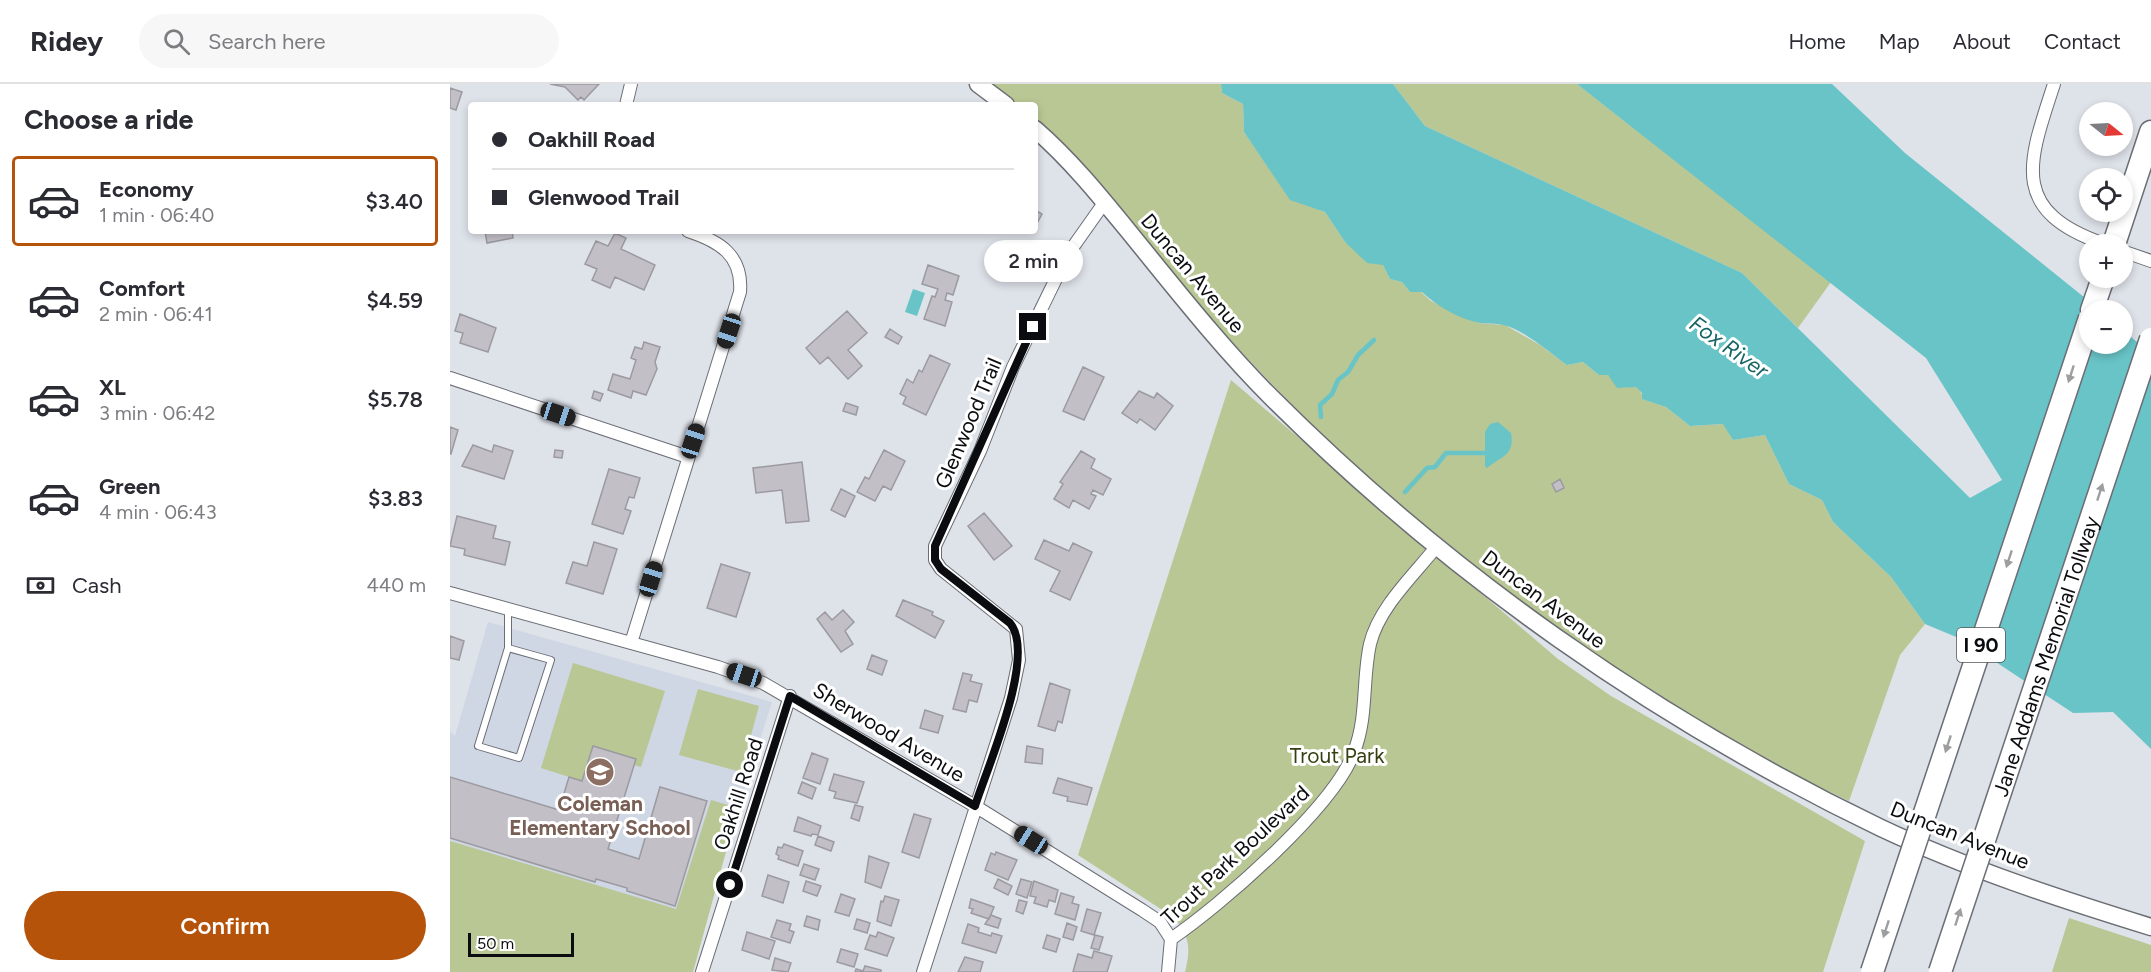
<!DOCTYPE html>
<html lang="en">
<head>
<meta charset="utf-8">
<style>
	:root { --surface:#fff; --page:#f7f7f7; --text:#2b2b33; --muted:#7c7c81; --line:#e1e1e2; --accent:#b45309 }
	body { margin:0; font-family:Figtree,sans-serif; background:var(--page); color:var(--text); height:100vh; display:flex; flex-direction:column; font-size:22px; white-space:nowrap }
	* { box-sizing:border-box; margin:0 }
	p { font-size:20px; color:var(--muted) }
	.icon { flex:none; width:33px; height:33px; fill:none; stroke:currentColor; stroke-width:2; stroke-linecap:round; stroke-linejoin:round }
	.map { position:relative; flex:1; overflow:hidden }
	.side { display:flex; flex-direction:column; background:var(--surface); width:450px }
	.side>* { flex:none }
	.banner { position:absolute; left:18px; top:18px; width:570px; height:132px; border-radius:6px; box-shadow:0 3px 9px #0003; display:grid; align-content:center; height:132px; padding:0 24px; background:var(--surface) }
	.needle { width:39px; rotate:108deg }
	.buttons { position:absolute; left:1629px; top:18px; display:grid; gap:12px }
	.buttons a { display:grid; place-items:center; width:54px; height:54px; border-radius:50%; background:var(--surface); box-shadow:0 3px 9px #0003; font-size:30px }
	.scale { position:absolute; left:18px; bottom:15px; width:106px; box-sizing:border-box; padding-left:6px; border:3px solid #0b0c0f; border-top:0; font-size:16px; line-height:21px; white-space:nowrap; color:#0b0c0f; -webkit-text-stroke:4px #fff; paint-order:stroke }
	.end { position:absolute; width:27px; height:27px; margin:-14px; border:8px solid #0b0c0f; background:#fff; box-shadow:0 0 0 3px #fff }
	.from { border-radius:50% }
	.bubble { position:absolute; height:42px; border-radius:21px; background:var(--surface); box-shadow:0 3px 9px #0003; font-size:20px; font-weight:600; line-height:42px; text-align:center }
	.car { position:absolute; width:18px; height:36px; margin:-18px -9px; border-radius:8px; box-shadow:0 0 4px 2px #0007; background:linear-gradient(#222 24%,#8ab4d8 0 40%,#222 0 76%,#8ab4d8 0 86%,#222 0) }
	.banner b { display:flex; align-items:center; gap:21px; height:57px; font-size:22px }
	.banner b+b { border-top:2px solid var(--line) }
	.banner i { width:15px; height:15px; background:var(--text) }
	ul { padding:0; list-style:none }
	li { display:flex; align-items:center; gap:18px; height:90px; margin:0 12px 9px; padding:0 12px; border:3px solid transparent; border-radius:6px }
	li div { flex:1 }
	li b { display:block; font-size:22px }
	li em { font-style:normal; font-weight:600 }
	li.on { border-color:var(--accent) }
	li>.icon { width:54px; height:54px; stroke-width:1.5 }
	h2 { padding:0 24px; font-size:27px; line-height:72px }
	.pay { display:flex; align-items:center; gap:15px; height:66px; padding:0 24px; font-size:22px }
	.pay p { margin-inline-start:auto }
	.cta { display:flex; gap:12px; margin-top:auto; padding:12px 24px }
	.cta a { flex:1; height:69px; border-radius:36px; background:var(--accent); color:#fff; font-size:24px; font-weight:600; line-height:69px; text-align:center }
	header { display:flex; align-items:center; gap:36px; box-sizing:border-box; height:84px; padding:0 30px; background:var(--surface); border-bottom:2px solid var(--line) }
	header strong { font-size:28px }
	nav { display:flex; gap:33px; margin-inline-start:auto; font-size:21px }
	.search { width:420px; height:54px; background:var(--page); display:flex; align-items:center; gap:15px; box-sizing:border-box; padding:0 21px; border-radius:33px; color:var(--muted); font-size:22px }
	main { display:flex; flex:1; min-height:0 }
	.map>svg:first-child { display:block }
</style>
</head>
<body>
<header>
<strong>Ridey</strong>
<div class="search"><svg class="icon" aria-label="search" viewBox="0 0 24 24"><circle cx="10" cy="10" r="6"/><path d="M15 15l6 6"/></svg>Search here</div>
<nav><a>Home</a><a>Map</a><a>About</a><a>Contact</a></nav>
</header>
<main>
<section class="side">
<h2>Choose a ride</h2>
<ul>
<li class="on"><svg class="icon" aria-label="car" viewBox="0 0 24 24"><path d="M5 17H2v-5l4-1 3-4h7l3 4 3 1v5h-3M9 17h6M6 11h13"/><circle cx="7" cy="17" r="2"/><circle cx="17" cy="17" r="2"/></svg><div><b>Economy</b><p>1 min · 06:40</p></div><em>$3.40</em></li>
<li><svg class="icon" aria-label="car" viewBox="0 0 24 24"><path d="M5 17H2v-5l4-1 3-4h7l3 4 3 1v5h-3M9 17h6M6 11h13"/><circle cx="7" cy="17" r="2"/><circle cx="17" cy="17" r="2"/></svg><div><b>Comfort</b><p>2 min · 06:41</p></div><em>$4.59</em></li>
<li><svg class="icon" aria-label="car" viewBox="0 0 24 24"><path d="M5 17H2v-5l4-1 3-4h7l3 4 3 1v5h-3M9 17h6M6 11h13"/><circle cx="7" cy="17" r="2"/><circle cx="17" cy="17" r="2"/></svg><div><b>XL</b><p>3 min · 06:42</p></div><em>$5.78</em></li>
<li><svg class="icon" aria-label="car" viewBox="0 0 24 24"><path d="M5 17H2v-5l4-1 3-4h7l3 4 3 1v5h-3M9 17h6M6 11h13"/><circle cx="7" cy="17" r="2"/><circle cx="17" cy="17" r="2"/></svg><div><b>Green</b><p>4 min · 06:43</p></div><em>$3.83</em></li>
</ul>
<div class="pay"><svg class="icon" aria-label="cash" viewBox="0 0 24 24"><path d="M3 7h18v10H3z"/><circle cx="12" cy="12" r="2"/></svg>Cash<p>440 m</p></div>
<div class="cta"><a>Confirm</a></div>
</section>
<div class="map">
<svg width="1701" height="888" viewBox="0 0 1701 888">
	<rect width="100%" height="100%" fill="#dee2e9"/>
	<path fill="#cfd6e4" d="M38,538L322,618L236,888H8L0,883V647L5,652Z"/>
	<path fill="#b8c793" d="M541,0H771L772,9L793,20L794,48L840,115L875,128L895,158L933,181L940,195L952,198L960,208H971L981,217L1029,239L1055,241L1090,261L1117,281L1133,278L1149,291H1158L1174,304C1184,299 1191,304 1193,315L1216,323L1240,342L1274,340L1283,356L1315,351L1339,400L1372,416L1383,438L1441,493L1475,540L1450,571L1399,717C1253,650 1116,557 992,455C945,417 899,379 857,336C766,245 683,147 600,49L585,35V21H568Z
		M943,0H1127L1381,198L1348,244L1292,189L975,42Z
		M781,296L1108,575L1161,612L1415,757L1373,888H735C741,865 740,851 723,833L628,771Z
		M123,579L215,607L191,683L184,681L186,675L143,662L132,697L91,684Z
		M248,605L309,622L291,688L229,671Z
		M261,716L288,724L243,888H0V757L226,825Z
		M1619,834L1701,861V888H1602Z"/>
	<path fill="#68c4c7" d="M771,0H943L975,42L1292,189L1520,414L1552,396L1476,274L1127,0H1382L1455,69L1650,226L1640,260H1672L1673,246L1701,270V665L1663,628L1623,629L1511,555L1475,540L1441,493L1383,438L1372,416L1339,400L1315,351L1283,356L1273,340L1240,342L1216,323L1192,315V309L1186,303L1167,304L1158,291H1149L1133,278L1117,281C1100,269 1073,245 1053,241C1046,239 1037,240 1030,239C1009,235 987,222 972,208H960L952,198L940,195L933,181L917,179L895,158L875,128L840,116L794,48L793,20L772,9Z
		M463,205L475,209L467,232L455,228Z
		M1048,338L1061,349C1065,372 1051,372 1037,384L1035,382V348L1040,340Z"/>
	<g fill="none" stroke-linecap="round" stroke-linejoin="round">
		<path stroke="#68c4c7" stroke-width="4.5" d="M871,333L870,321L882,310L888,296L898,288L908,271L924,256
			M955,408L977,384L985,383L996,369H1036"/>
	</g>
	<path fill="#c2bfc7" stroke="#9c9aa1" stroke-width="1.5" d="M100,0H149L134,16L131,13L128,16L115,3Z
		M0,4L12,8L6,26L0,24Z
		M585,126L592,130L585,143Z
		M35,147H62L63,154L37,159Z
		M165,149L176,154L171,165L205,181L194,206L165,193L160,204L142,196L147,185L135,180L146,157L158,162Z
		M478,181L509,192L503,211L497,209L495,216L502,218L495,242L474,235L482,212L485,213L488,205L472,200Z
		M397,227L417,249L398,266L412,282L398,295L378,273L370,280L356,264Z
		M10,230L46,244L38,268L10,259L13,249L5,247Z
		M440,245L452,253L448,260L435,253Z
		M194,258L210,263L205,278L207,285L196,311L183,307L181,314L158,306L163,290L180,295L186,276L181,274L185,263L192,265Z
		M480,271L500,280L476,331L453,320L456,313L450,310L457,295L463,299L469,286L472,288Z
		M633,283L654,293L634,336L613,327Z
		M144,307L153,310L150,317L142,314Z
		M689,307L704,314L707,309L723,322L705,346L690,335L687,339L672,329Z
		M396,319L408,323L406,331L393,327Z
		M0,343L8,346L1,370H0Z
		M23,361L42,368L44,361L63,367L54,395L12,382Z
		M105,366L113,367L112,374L104,373Z
		M434,366L455,377L441,406L433,402L425,417L407,408L415,393L419,395Z
		M631,367L645,375L641,384L661,395L653,411L643,406L641,410L646,412L639,425L623,416L619,424L604,415L613,400L610,398Z
		M352,378L359,437L336,439L332,406L306,409L303,384Z
		M159,385L190,394L184,414L179,413L175,425L181,427L173,450L142,440Z
		M1110,395L1114,404L1106,408L1102,400Z
		M391,405L405,412L395,433L381,426Z
		M534,429L562,462L544,476L518,442Z
		M7,432L46,442L43,454L60,458L55,481L14,471L15,465L0,462Z
		M594,456L619,467L623,459L642,468L620,516L600,507L610,487L585,475Z
		M144,458L167,465L153,510L116,499L123,478L137,482Z
		M271,480L300,489L286,533L257,524Z
		M453,516L483,528L482,531L494,537L485,554L446,532Z
		M393,526L404,538L395,547L403,560L391,568L367,535L375,528L382,536Z
		M0,552L14,557L9,576L0,574Z
		M422,571L437,577L432,591L417,585Z
		M513,589L522,591L520,597L532,600L527,618L519,616L516,628L503,625Z
		M600,599L620,606L612,639L608,637L605,647L588,642Z
		M475,626L493,632L488,649L470,644Z
		M143,662L186,675L158,765L189,775L210,703L257,717L225,822L177,807V804L146,795L145,798L0,754V693L109,726L119,693L132,697Z
		M577,662L593,665L592,680L575,678Z
		M362,669L378,675L370,700L353,694Z
		M384,690L414,698L407,719L384,714L386,708L379,706Z
		M608,694L642,704L637,721L617,717L618,713L603,709Z
		M352,698L366,704L362,715L348,709Z
		M405,721L413,723L409,737L401,734Z
		M464,730L481,735L469,774L452,768Z
		M348,733L371,742L368,751L362,750L361,752L344,747Z
		M368,752L384,758L381,767L365,761Z
		M334,760L353,767L348,782L328,775L329,772L326,770L328,763L332,764Z
		M546,768L567,776L558,796L535,786L541,769L545,771Z
		M419,772L439,779L431,804L415,798Z
		M354,780L369,785L365,796L350,791Z
		M318,791L339,798L333,819L312,812Z
		M548,795L562,802L558,811L544,804Z
		M571,795L582,798L577,814L566,810Z
		M356,797L371,802L367,812L353,807Z
		M584,797L608,806L605,818L599,816L597,823L584,819L586,813L580,812Z
		M611,809L624,813L622,819L629,821L625,836L605,830Z
		M391,810L405,815L399,832L385,828Z
		M435,812L449,816L441,842L427,837L431,817L433,818Z
		M521,815L544,823L539,835L521,829L523,825L519,824Z
		M569,816L577,818L573,830L566,827Z
		M637,825L651,829L644,851L631,847Z
		M541,831L551,835L548,844L535,840Z
		M357,832L370,836L368,846L354,842Z
		M407,835L420,839L417,849L404,845Z
		M327,836L341,840L339,846L344,848L340,859L321,853Z
		M617,839L627,843L623,856L613,853Z
		M518,840L529,844L528,848L541,852L542,849L552,852L546,869L512,859Z
		M297,848L325,857L319,875L292,866Z
		M428,848L444,854L437,872L415,865L420,851L426,853Z
		M597,851L610,855L606,868L593,864Z
		M645,851L653,853L649,866L641,864Z
		M391,865L408,870L404,883L387,878Z
		M644,867L662,872L657,888H623L628,870L642,874Z
		M515,873L533,878L530,888H508Z
		M325,874L341,879L338,888L322,886Z
		M415,882L431,886V888H405L406,885L413,887Z"/>
	<g fill="none" stroke-linecap="round" stroke-linejoin="round">
		<g stroke="#6a6d74" stroke-width="8">
			<path id="lane" d="M58,525V564L28,662L69,674L101,576L58,564"/>
		</g>
		<g stroke="#6a6d74" stroke-width="14">
			<path id="street" d="M1604,0C1578,79 1559,127 1654,160
				M176,21L181,0
				M1672,167L1701,177
				M0,294L238,373
				M0,509L268,583L313,599L525,722L692,826L710,838L721,855
				M181,559L290,208C293,171 269,157 238,147
				M252,888L340,612
				M473,888L561,614L569,576L566,545L491,485L485,476V462L530,367L563,283L618,170L654,119
				M718,888L721,855C771,821 884,723 904,668C918,632 912,596 920,560C929,523 964,491 987,462"/>
		</g>
		<g stroke="#6a6d74" stroke-width="19">
			<path id="secondary" d="M528,0L556,21
				M585,45C622,77 653,116 684,154C728,208 772,264 821,313C998,490 1206,636 1431,744C1518,785 1610,815 1701,843"/>
		</g>
		<g stroke="#6a6d74" stroke-width="25">
			<path id="highway" d="M1664,160L1701,48
				M1642,226L1653,194"/>
		</g>
		<use href="#lane" stroke="#fff" stroke-width="6"/>
		<use href="#street" stroke="#fff" stroke-width="12"/>
		<use href="#secondary" stroke="#fff" stroke-width="16"/>
		<use href="#highway" stroke="#fff" stroke-width="22"/>
		<g stroke="#6a6d74" stroke-width="25" stroke-linecap="butt">
			<g id="highway-bridge">
				<path d="M1422,888L1640,234"/>
				<path id="s1" d="M1490,888L1701,255"/>
			</g>
		</g>
		<use href="#highway-bridge" stroke="#fff" stroke-width="22"/>
	</g>
	<defs><path id="oneway-solid" d="M-6-.8H1V-3.2L6.5 0L1 3.2V.8H-6Z" transform="scale(1.5)"/></defs>
	<g fill="#9d9e9f">
		<use href="#oneway-solid" transform="translate(1621 290) rotate(108)"/>
		<use href="#oneway-solid" transform="translate(1650 408) rotate(-72)"/>
		<use href="#oneway-solid" transform="translate(1559 475) rotate(108)"/>
		<use href="#oneway-solid" transform="translate(1498 660) rotate(108)"/>
		<use href="#oneway-solid" transform="translate(1508 833) rotate(-72)"/>
		<use href="#oneway-solid" transform="translate(1436 845) rotate(108)"/>
	</g>
	<g fill="none" stroke-linecap="round" stroke-linejoin="round">
		<path stroke="#0b0c0f" stroke-width="8" d="M280,801L340,612L525,722C537,684 587,571 560,539L491,485L485,476V462L583,243"/>
	</g>
	<defs>
		<g id="school-disc" transform="scale(1.5)"><circle r="9.5" fill="#8d6e63" stroke="#fff"/><path d="M0-5L7-2L0 1L-7-2ZM-4 1L0 2.5L4 1V4Q0 6-4 4Z" fill="#fff"/></g>
	</defs>
	<g fill-rule="evenodd">
		<use href="#school-disc" x="150" y="688"/>
	</g>
	<g text-anchor="middle" dominant-baseline="central" stroke-width="6" stroke-linejoin="round" paint-order="stroke">
		<rect fill="#fff" stroke="#545557" stroke-width="1.5" x="1507" y="544" width="48" height="34" rx="4.5"/>
		<g font-size="20" font-weight="bold" fill="#0b0c0f">
			<text x="1531" y="561">I 90</text>
		</g>
		<g font-size="21" fill="#0b0c0f" stroke="#fff">
			<text transform="translate(743 189) rotate(50)">Duncan Avenue</text>
			<text transform="translate(518 339) rotate(-67)">Glenwood Trail</text>
			<text transform="translate(1094 515) rotate(37)">Duncan Avenue</text>
			<text stroke="none"><textPath href="#s1" startOffset="333">Jane Addams Memorial Tollway</textPath></text>
			<text transform="translate(439 648) rotate(31)">Sherwood Avenue</text>
			<text transform="translate(288 710) rotate(-72)">Oakhill Road</text>
			<text transform="translate(1510 751) rotate(22)">Duncan Avenue</text>
			<text transform="translate(785 771) rotate(-43)">Trout Park Boulevard</text>
		</g>
		<g font-size="21" fill="#354011" stroke="#fff">
			<text x="887" y="671">Trout Park</text>
		</g>
		<g font-size="21" font-weight="bold" fill="#785e54" stroke="#fff">
			<text x="150" y="719">Coleman<tspan x="150" dy="24">Elementary School</tspan></text>
		</g>
		<g font-size="22" font-style="italic" fill="#176466" stroke="#fff">
			<text transform="translate(1279 263) rotate(35)">Fox River</text>
		</g>
	</g>
</svg>
<div class="buttons">
<a><svg class="needle" viewBox="-14 -14 28 28"><path d="M0-13l5 13h-10z" fill="#e53935"/><path d="M0 13l5-13h-10z" fill="#7c7c81"/></svg></a>
<a><svg class="icon" aria-label="locate" viewBox="0 0 24 24"><circle cx="12" cy="12" r="6"/><path d="M12 2v4M12 18v4M2 12h4M18 12h4"/></svg></a>
<a>+</a>
<a>−</a>
</div>
<div class="scale">50 m</div>
<i class="end from" style="left:280px;top:801px"></i>
<i class="end" style="left:583px;top:243px"></i>
<div class="bubble" style="left:534px;top:156px;width:99px">2 min</div>
<i class="car" style="left:279px;top:247px;rotate:198deg"></i>
<i class="car" style="left:108px;top:330px;rotate:108deg"></i>
<i class="car" style="left:243px;top:357px;rotate:18deg"></i>
<i class="car" style="left:201px;top:495px;rotate:17deg"></i>
<i class="car" style="left:294px;top:591px;rotate:288deg"></i>
<i class="car" style="left:581px;top:756px;rotate:302deg"></i>
<div class="banner">
<b><i class="from"></i>Oakhill Road</b>
<b><i></i>Glenwood Trail</b>
</div>
</div>
</main>
</body>
</html>
